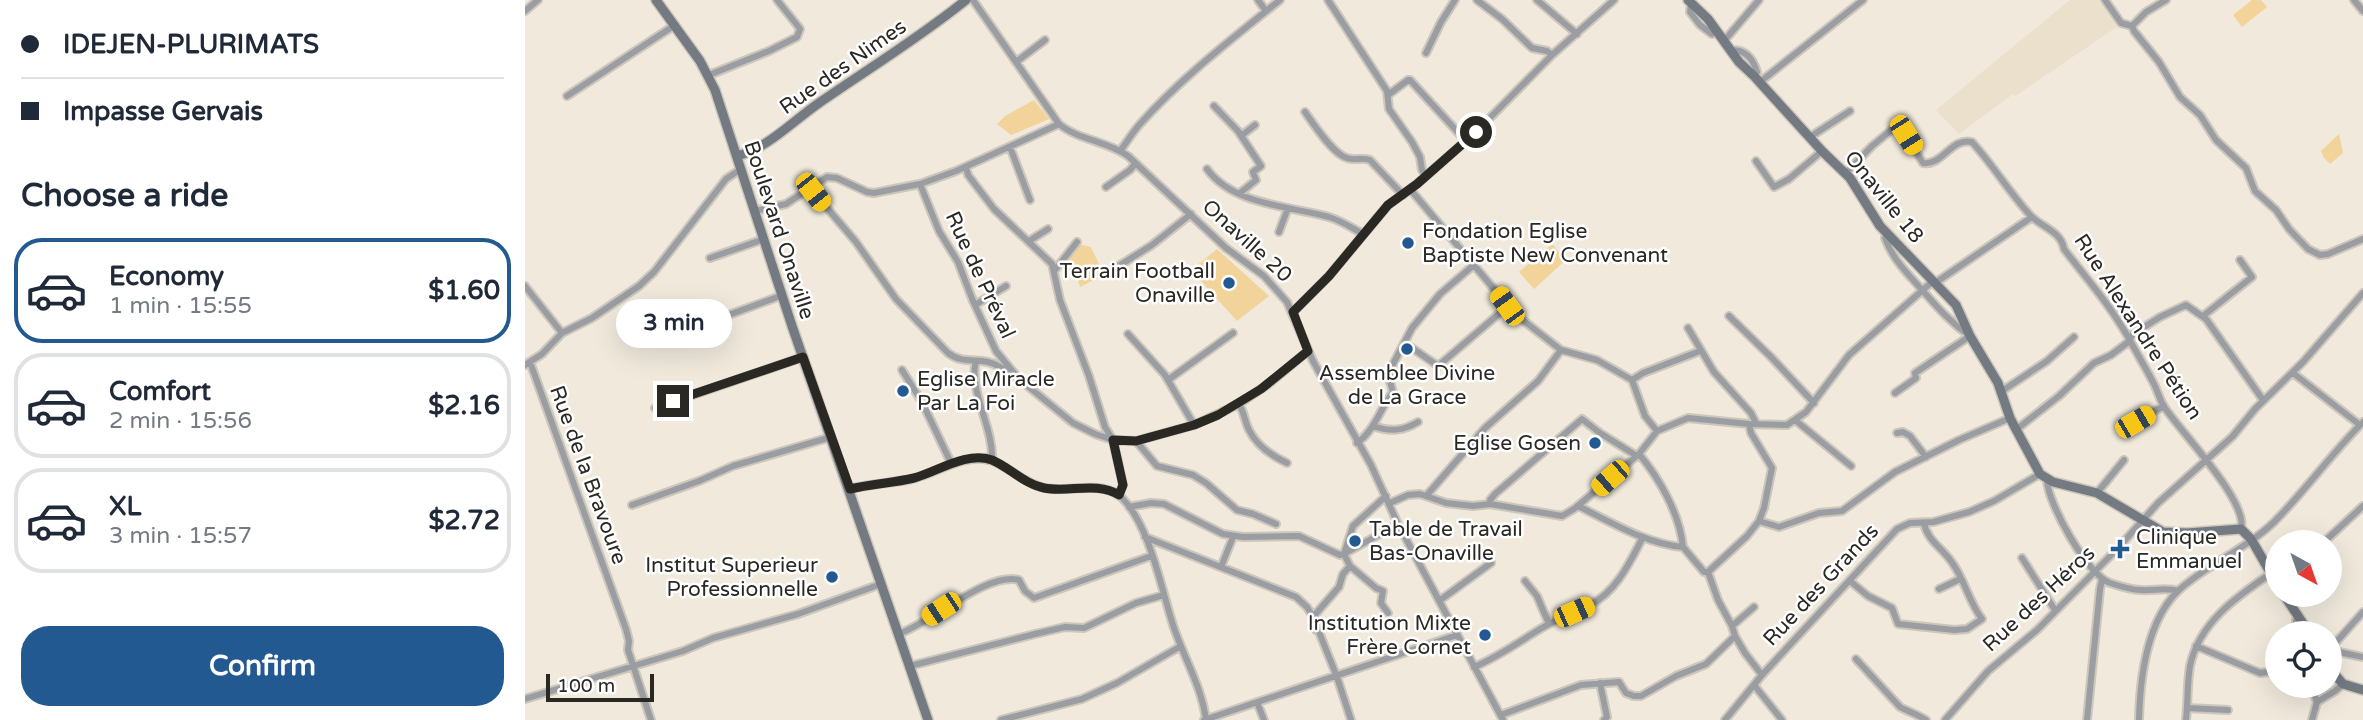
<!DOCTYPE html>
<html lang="en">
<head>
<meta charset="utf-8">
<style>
	:root { --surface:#fff; --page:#f6f6f7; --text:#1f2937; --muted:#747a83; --line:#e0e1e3; --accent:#235991 }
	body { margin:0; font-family:"Varela Round",sans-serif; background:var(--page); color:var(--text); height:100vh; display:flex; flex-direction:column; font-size:26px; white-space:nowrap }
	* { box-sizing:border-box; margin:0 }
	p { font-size:23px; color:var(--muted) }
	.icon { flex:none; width:38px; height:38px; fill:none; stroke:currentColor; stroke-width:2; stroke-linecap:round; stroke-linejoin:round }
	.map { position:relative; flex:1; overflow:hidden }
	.drawer { display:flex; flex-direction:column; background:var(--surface); width:525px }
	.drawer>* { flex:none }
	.banner { display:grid; align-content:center; height:154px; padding:0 21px; background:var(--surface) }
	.needle { width:46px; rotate:140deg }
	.tools { position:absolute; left:1740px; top:530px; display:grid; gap:14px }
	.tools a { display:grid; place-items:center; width:77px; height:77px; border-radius:50%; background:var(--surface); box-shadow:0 7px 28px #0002; font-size:35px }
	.scale { position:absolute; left:21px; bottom:18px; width:108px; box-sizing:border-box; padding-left:7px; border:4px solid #2a2823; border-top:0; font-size:19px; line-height:24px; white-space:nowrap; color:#2a2823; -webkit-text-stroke:5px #fff; paint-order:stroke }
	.end { position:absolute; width:32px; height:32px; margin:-16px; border:9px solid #2a2823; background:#fff; box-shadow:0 0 0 4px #fff }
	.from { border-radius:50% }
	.bubble { position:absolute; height:49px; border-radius:24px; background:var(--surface); box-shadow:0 7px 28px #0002; font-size:23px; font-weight:700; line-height:49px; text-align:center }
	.car { position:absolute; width:21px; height:42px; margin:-21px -10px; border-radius:9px; box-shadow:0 0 5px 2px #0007; background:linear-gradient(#f5c518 24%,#345 0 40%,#f5c518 0 76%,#345 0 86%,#f5c518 0) }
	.banner b { display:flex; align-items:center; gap:24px; height:66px; font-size:26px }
	.banner b+b { border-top:2px solid var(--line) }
	.banner i { width:18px; height:18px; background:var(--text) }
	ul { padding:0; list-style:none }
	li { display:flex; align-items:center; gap:21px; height:105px; margin:0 14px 10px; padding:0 7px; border:4px solid var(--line); border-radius:28px }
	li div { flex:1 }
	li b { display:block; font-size:26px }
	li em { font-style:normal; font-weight:700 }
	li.active { border-color:var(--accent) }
	li>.icon { width:63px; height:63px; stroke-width:1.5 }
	h2 { padding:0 21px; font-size:32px; line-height:84px }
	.button { display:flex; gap:14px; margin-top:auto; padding:14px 21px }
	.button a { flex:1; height:80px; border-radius:28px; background:var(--accent); color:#fff; font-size:28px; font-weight:700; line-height:80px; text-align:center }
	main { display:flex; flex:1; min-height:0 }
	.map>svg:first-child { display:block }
</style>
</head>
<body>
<main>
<section class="drawer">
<div class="banner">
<b><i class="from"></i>IDEJEN-PLURIMATS</b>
<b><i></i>Impasse Gervais</b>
</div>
<h2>Choose a ride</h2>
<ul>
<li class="active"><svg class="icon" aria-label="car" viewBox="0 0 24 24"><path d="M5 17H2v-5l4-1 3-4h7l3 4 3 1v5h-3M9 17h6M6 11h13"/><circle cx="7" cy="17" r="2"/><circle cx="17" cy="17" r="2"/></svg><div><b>Economy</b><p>1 min · 15:55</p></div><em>$1.60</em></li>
<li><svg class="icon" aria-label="car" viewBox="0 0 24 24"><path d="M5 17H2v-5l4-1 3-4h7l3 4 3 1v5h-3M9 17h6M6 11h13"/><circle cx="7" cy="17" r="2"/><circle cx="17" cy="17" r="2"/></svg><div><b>Comfort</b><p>2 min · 15:56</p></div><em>$2.16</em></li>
<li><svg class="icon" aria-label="car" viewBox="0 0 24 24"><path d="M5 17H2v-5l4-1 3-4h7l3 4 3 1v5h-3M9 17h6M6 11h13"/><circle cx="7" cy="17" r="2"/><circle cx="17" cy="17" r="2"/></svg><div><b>XL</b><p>3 min · 15:57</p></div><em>$2.72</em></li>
</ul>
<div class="button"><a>Confirm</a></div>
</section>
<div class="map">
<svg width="1838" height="720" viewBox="0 0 1838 720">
	<rect width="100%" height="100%" fill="#f0e9dc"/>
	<path fill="#ebe0cc" d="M1545,0H1574L1592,27L1490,96L1488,94L1434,134L1411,110Z"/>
	<path fill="#f2d49a" d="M1727,0H1736L1742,7L1717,27L1708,15Z
		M509,100L524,119L486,135L472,124L480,116Z
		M1814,134L1818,153L1805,164L1799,158L1796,151Z
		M553,244L566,247L579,275L555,287L548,265L540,263Z
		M1027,244L1041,260L1009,289L994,272Z
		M692,249L744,296L712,321L666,270Z"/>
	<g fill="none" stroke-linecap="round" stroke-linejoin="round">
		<g stroke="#ccc6bb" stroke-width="10">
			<path id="street" d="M448,0L534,124C553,140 582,141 603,156L701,248L739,276L762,302L788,361L846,465L873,524L978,720
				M733,0L741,11
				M803,0L862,91L864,109L887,142L895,157L897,170L901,176
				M952,0L977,19L1007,48L1022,51L1027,55
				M1012,0L1052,34
				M1580,0L1596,23L1607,26
				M1829,0L1838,11
				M1166,3L1165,12L1175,25L1187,34
				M0,11L13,0
				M1607,26L1609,31L1634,62L1655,97L1675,115L1691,140L1721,168L1730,191L1751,210L1764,229L1783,249L1795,255L1803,254L1838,239
				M1607,26L1621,12L1641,0
				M1199,41L1234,0
				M1205,50C1220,49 1228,58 1232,72L1229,76
				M901,53L916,22L930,0
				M491,62L520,40
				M184,75L244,51L272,37L275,29L272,25L252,0
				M1235,82L1338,0
				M863,95L883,80H885L940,140
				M42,96L150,25
				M689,106L713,131L736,166L728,172L731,180L715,193
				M780,112C789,125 808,154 822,158C830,161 837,157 845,160L878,195
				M716,136L730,125
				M1285,137L1325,111
				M485,147L505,200
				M595,151C602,142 607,133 615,124C656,78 707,39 755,0
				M1231,161L1249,187L1264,179L1297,151
				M441,167L443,175L469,209L527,264L535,300L564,376L580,427L588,440L598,485L594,495
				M682,169C708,205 764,206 804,217C817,221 827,228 838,234
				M1321,173L1347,146L1370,127L1378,131L1398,163C1418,166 1426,137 1447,142C1468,165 1484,192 1505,215C1516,227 1536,231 1539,249C1561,278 1585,305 1603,337C1611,352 1621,368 1629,384C1633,392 1635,401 1640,408C1655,431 1724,502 1716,529
				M395,184L414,231L433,262L448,301L471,351L494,379L548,423L570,434L588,440L611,441L669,425L714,404L746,382L783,351
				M581,187L605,170L610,164
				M285,188L331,242L371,299L423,353C436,363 448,359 463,362C472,364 482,371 489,377
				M885,189L990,314L1036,350L1072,360L1107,380L1120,416L1132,431
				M230,211L261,204L302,177L312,178L342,192L349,193L395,184L431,171L534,124
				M754,232L763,208
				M1362,234L1360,238C1368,260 1383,274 1398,291C1413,308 1426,323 1445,336L1390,373L1391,378L1370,393
				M504,241L523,229
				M185,258L239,239
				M592,267L627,245L666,214
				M530,270L552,242
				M1410,283L1507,217
				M0,286L37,333
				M450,305L481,286
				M768,312L804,276L863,205L892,184L951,132L1027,55L1089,0
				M1204,316L1246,357L1289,403
				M1678,316L1727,277L1715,260
				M1163,328L1189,372L1226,413L1231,423
				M603,334L640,375L669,425
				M121,341L190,320L258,295
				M880,343L913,366L983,306
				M451,361C443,389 469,429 467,460
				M5,362L101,629L104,641L103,650L126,720
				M0,365L17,354L37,333L67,318L114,286L129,272L201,179L216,169
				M377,370L397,402L426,463
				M1768,373L1835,425
				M643,380L708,333
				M1107,380L1118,373L1175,351
				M1477,391L1522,361L1549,337
				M714,404C719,412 720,422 724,430C732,446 747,456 762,463
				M130,408L278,357
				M1270,420L1326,466
				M1610,421L1639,406
				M1224,424L1262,425L1281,412L1324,355L1408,281
				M848,426C865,432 878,431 893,422
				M1492,429L1534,396L1569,363L1586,355L1602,343L1608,334L1635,317L1661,305L1681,319L1738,400
				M1372,433L1378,432L1385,436L1401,457
				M611,441L632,466L668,475L681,483L712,510L728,514L751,524
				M832,443C850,430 855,409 868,392L864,378L866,368L887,328L915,294L950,264
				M1114,454C1135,479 1155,515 1158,547
				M1522,480C1522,502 1563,576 1585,583C1594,586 1606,590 1616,590C1628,591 1642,587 1653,591
				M325,489C345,484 367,483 387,479C413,473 435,454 464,460C481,464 499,484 520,488C544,493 578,479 597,498C625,526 636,588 648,625C658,656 677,687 681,720
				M1572,493L1599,460
				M902,495L960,428L1013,381L1036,350
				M865,503L883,495L895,494L921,503L948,506L965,504L1037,516L1049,509L1114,454L1132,431L1163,418L1224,424L1226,433L1247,468L1239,508L1234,521L1222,536L1183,572L1193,600L1207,626L1210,636L1220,653L1237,675
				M965,504V500L970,494L1057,419L1075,433L1112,456
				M107,505L174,481L208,466L306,437
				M1053,506C1086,522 1121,544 1158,547L1179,572H1183
				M604,507L626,503L639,504L698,534L718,537L774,536L815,555L819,554L828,526L861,496
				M1234,521L1254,527L1294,513L1317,511L1370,472L1434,440L1485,418
				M620,537L771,597L782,607L788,617L812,677L826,720
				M1799,542L1838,506
				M1497,558L1530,610
				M825,566L851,588L858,591L856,603L863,613
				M696,567L708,537
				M1000,581L1012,596L1024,624
				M1325,581L1343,596L1367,608L1373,624L1429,630L1442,629L1457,619C1444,602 1440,581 1428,564C1419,549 1402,541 1399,523
				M1414,589L1435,579
				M914,601L966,563
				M1838,612L1804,650L1838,657
				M788,617L814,587L818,574L825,566L819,554L873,524
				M1207,626L1229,607
				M791,630L811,623
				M373,634C403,625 462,571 494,580L500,591L509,598L626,556
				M1772,634L1771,620L1774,617
				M1671,646L1735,673L1752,671
				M1331,659L1375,707C1384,712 1392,714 1401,720
				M385,666L510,634L540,627L559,628L611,603L639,595
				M949,667C973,657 994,642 1015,629C1031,619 1049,613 1065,605C1092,591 1105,562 1118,537
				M1075,683L1082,717L1079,720
				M1229,685L1257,720
				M1786,686L1792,702
				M0,699L158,651L188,638L273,614L356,584
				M732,702L739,720
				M1662,708L1703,710
				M976,715L1056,685L1094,682L1101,693L1109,696H1116L1151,676L1181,664L1210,636
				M476,720L557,699L592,683L656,646
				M679,720L932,635
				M1200,720L1237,675L1372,529L1385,523L1408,522L1444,512L1469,501L1515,474
				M1420,720L1463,671L1512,630L1594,547L1633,503L1707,437L1730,409L1778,362L1838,293
				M1562,720L1575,589L1577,580
				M1614,720C1615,679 1622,620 1654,590C1683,564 1721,549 1749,522C1781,490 1806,454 1838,422
				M1661,720C1663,702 1662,684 1665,666C1674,623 1711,597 1745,574
				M1787,720L1792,702L1810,691L1818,684"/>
		</g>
		<g stroke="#ccc6bb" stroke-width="12">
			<path id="secondary" d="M131,0L175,61L190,90L267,326L403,720
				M1163,0L1183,19L1214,62L1229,76L1297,151L1325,178L1355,226L1431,305L1445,336L1473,383L1485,418L1515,474L1528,482L1572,493L1638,532L1662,533L1716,529L1726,539L1752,584
				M212,156C243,148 268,121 294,103C343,69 394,38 441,0
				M1759,595L1785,634
				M1804,668L1818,684L1838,690"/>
		</g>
		<use href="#street" stroke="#9a9ea3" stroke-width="6"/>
		<use href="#secondary" stroke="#737a81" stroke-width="9"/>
	</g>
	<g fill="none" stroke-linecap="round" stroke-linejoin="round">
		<path stroke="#2a2823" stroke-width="9" d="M148,401L278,357L325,489C346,484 368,483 389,478C412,472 441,451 467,460C484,467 499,484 519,488C544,493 571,481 594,495L598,485L588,440L611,441L669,425L693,415L736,389L783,351L768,312L804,276L863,205L892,184L951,132"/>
	</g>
	<g fill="#235991" stroke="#fff" stroke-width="2.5">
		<circle cx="883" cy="243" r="7"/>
		<circle cx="704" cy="283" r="7"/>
		<circle cx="882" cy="349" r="7"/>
		<circle cx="378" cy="391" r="7"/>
		<circle cx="1070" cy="443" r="7"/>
		<circle cx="830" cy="541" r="7"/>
		<path d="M1591.5 538.5h7v7h7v7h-7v7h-7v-7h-7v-7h7z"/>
		<circle cx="307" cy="577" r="7"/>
		<circle cx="960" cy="635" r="7"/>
	</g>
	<g text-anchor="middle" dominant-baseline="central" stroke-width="5" stroke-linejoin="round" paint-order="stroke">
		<g font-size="21" fill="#2a2823" stroke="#fff">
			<text transform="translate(318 67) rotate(-35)">Rue des Nimes</text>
			<text transform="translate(1359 197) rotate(51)">Onaville 18</text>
			<text transform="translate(254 230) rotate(72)">Boulevard Onaville</text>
			<text transform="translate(722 241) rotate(42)">Onaville 20</text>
			<text transform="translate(455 275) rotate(65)">Rue de Préval</text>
			<text transform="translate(1613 327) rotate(57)">Rue Alexandre Pétion</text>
			<text transform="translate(63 475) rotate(70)">Rue de la Bravoure</text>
			<text transform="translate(1296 585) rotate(-47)">Rue des Grands</text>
			<text transform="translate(1514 599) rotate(-43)">Rue des Héros</text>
		</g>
		<g font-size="21" fill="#2a2823" stroke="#fff" text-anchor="start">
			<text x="897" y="231">Fondation Eglise<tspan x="897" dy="24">Baptiste New Convenant</tspan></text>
			<text x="690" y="271" text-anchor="end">Terrain Football<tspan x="690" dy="24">Onaville</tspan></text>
			<text x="882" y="373" text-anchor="middle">Assemblee Divine<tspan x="882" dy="24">de La Grace</tspan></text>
			<text x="392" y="379">Eglise Miracle<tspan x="392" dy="24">Par La Foi</tspan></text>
			<text x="1056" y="443" text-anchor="end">Eglise Gosen</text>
			<text x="844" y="529">Table de Travail<tspan x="844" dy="24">Bas-Onaville</tspan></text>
			<text x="1611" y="537">Clinique<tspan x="1611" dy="24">Emmanuel</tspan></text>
			<text x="293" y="565" text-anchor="end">Institut Superieur<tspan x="293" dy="24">Professionnelle</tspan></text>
			<text x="946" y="623" text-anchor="end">Institution Mixte<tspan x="946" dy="24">Frère Cornet</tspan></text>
		</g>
	</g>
</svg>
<div class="tools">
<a><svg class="needle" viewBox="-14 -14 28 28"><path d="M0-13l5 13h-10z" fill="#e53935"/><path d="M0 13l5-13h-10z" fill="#747a83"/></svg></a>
<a><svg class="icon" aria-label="locate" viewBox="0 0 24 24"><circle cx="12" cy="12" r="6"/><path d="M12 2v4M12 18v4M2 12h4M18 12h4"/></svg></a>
</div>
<div class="scale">100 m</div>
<i class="end from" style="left:951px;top:132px"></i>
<i class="end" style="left:148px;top:401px"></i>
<div class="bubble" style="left:91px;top:299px;width:116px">3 min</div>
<i class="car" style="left:1381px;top:135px;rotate:148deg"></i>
<i class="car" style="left:288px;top:192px;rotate:142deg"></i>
<i class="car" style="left:982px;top:306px;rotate:324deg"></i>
<i class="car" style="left:1610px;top:422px;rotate:60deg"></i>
<i class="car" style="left:1085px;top:478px;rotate:229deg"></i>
<i class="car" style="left:416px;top:609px;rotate:237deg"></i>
<i class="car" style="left:1049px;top:612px;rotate:66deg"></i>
</div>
</main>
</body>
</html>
